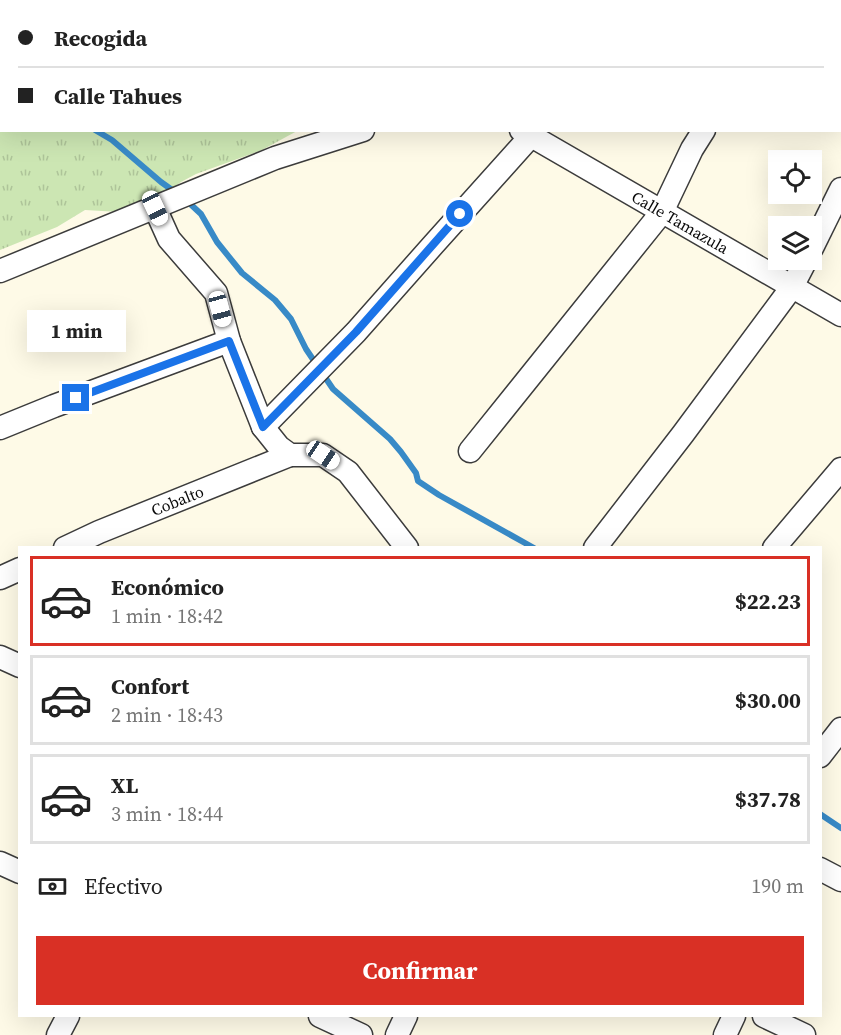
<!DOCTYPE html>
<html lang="es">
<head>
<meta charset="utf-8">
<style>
	:root { --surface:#fff; --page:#f2f2f2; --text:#222; --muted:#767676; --line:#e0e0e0; --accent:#d93025 }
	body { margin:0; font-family:"Source Serif 4",serif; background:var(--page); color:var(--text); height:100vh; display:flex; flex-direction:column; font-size:22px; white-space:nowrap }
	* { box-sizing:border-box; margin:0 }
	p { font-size:20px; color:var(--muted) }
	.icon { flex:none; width:33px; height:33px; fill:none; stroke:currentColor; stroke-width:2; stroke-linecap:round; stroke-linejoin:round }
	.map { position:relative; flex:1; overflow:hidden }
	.side { position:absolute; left:18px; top:546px; width:804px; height:471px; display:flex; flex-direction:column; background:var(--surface); border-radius:0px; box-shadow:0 6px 24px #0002 }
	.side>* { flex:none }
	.guide { position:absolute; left:0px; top:0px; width:842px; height:132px; box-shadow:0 6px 24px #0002; display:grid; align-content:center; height:132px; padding:0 18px; background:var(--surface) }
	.tools { position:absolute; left:768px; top:150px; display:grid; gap:12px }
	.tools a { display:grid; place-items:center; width:54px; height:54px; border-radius:0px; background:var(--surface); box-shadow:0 6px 24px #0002; font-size:30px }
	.end { position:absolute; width:27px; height:27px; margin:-14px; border:8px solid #1a73e8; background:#fff; box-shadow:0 0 0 3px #fff }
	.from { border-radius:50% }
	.bubble { position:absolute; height:42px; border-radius:0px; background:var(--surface); box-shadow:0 6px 24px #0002; font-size:20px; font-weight:700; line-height:42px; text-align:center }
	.car { position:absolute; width:18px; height:36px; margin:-18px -9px; border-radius:8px; box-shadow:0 0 4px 2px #0007; background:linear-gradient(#fff 24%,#345 0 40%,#fff 0 76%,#345 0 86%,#fff 0) }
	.guide b { display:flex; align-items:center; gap:21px; height:57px; font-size:22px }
	.guide b+b { border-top:2px solid var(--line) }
	.guide i { width:15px; height:15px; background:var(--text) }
	ul { padding:10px 0 0; list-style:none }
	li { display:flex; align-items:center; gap:18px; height:90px; margin:0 12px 9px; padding:0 6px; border:3px solid var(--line); border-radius:0px }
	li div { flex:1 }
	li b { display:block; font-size:22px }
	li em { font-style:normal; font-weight:700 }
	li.on { border-color:var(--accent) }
	li>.icon { width:54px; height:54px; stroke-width:1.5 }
	.pay { display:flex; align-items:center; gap:15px; height:66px; padding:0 18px; font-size:22px }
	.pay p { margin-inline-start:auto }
	.cta { display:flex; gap:12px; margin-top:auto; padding:12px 18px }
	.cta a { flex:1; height:69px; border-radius:0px; background:var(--accent); color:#fff; font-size:24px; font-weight:700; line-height:69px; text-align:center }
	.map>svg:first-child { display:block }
</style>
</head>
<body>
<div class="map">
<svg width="841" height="1035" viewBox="0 0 841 1035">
	<defs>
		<pattern id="grass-tufts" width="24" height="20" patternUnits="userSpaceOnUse" patternTransform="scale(1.5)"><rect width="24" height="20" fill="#cce6b3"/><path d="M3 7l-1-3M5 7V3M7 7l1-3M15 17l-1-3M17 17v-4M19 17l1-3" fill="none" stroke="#aec499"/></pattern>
	</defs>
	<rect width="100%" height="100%" fill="#fefae7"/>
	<path fill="url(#grass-tufts)" d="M0,0H298L300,1L2,2V130L297,131L262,150L196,174L181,182L168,192L119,212L85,210L57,227L0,250Z"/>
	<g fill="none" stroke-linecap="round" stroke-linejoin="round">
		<path stroke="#388ac7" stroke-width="6" d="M95,130L112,140L161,182L175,192
			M186,200L201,214L217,242L242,273L275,300L291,319L306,349L333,389L390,439L401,452L416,473L418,481L439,495L534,548
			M820,814L841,828"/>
		<g stroke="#3c3c3c" stroke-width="25">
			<g id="street">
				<path d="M317,0L320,2"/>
				<path d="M405,0L406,2"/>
				<path d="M609,0L612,2"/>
				<path d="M457,2V0"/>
				<path d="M766,2L767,0"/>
				<path d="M840,108H841"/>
				<path id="s1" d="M521,130L841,315"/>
				<path d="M155,208L169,239L216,293L229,341L263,427L279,447L290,455H323L348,472L407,548"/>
				<path d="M812,248L841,189"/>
				<path d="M0,271L275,158L363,130"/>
				<path d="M263,427L356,332L433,245L530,137"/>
				<path d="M0,428L54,406L229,341"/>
				<path d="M470,451L662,212L692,149L704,130"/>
				<path id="s2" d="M65,548L99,532L290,455"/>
				<path d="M595,548L683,434L792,287L806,260"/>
				<path d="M774,548L841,469"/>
				<path d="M0,578L20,569"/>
				<path d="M0,657L20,666"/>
				<path d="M820,756L841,729"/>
				<path d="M0,863L20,872"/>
				<path d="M820,869L841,880"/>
				<path d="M320,1016L361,1035"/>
				<path d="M764,1016L804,1035"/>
				<path d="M58,1035L68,1016"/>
				<path d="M397,1035L406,1016"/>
				<path d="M725,1035L734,1016"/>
			</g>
		</g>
		<use href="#street" stroke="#fff" stroke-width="22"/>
	</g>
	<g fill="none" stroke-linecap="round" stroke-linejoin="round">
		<path stroke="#1a73e8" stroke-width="8" d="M76,398L229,341L263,427L356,332L460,214"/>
	</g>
	<g text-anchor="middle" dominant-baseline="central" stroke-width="6" stroke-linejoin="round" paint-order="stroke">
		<g font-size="16" fill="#090909" stroke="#fff">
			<text stroke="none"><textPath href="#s1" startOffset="184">Calle Tamazula</textPath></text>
			<text stroke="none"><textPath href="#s2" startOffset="122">Cobalto</textPath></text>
		</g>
	</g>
</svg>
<div class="tools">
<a><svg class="icon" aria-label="locate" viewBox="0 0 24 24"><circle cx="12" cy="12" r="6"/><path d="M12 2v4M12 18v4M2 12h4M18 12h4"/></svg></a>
<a><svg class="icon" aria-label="layers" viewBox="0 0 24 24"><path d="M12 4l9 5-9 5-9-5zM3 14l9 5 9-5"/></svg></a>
</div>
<i class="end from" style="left:460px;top:214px"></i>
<i class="end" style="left:76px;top:398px"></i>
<div class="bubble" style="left:27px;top:310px;width:99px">1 min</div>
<i class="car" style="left:155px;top:208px;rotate:155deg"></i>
<i class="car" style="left:220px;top:309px;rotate:165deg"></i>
<i class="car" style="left:323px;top:455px;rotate:124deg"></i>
<div class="guide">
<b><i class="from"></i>Recogida</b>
<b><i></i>Calle Tahues</b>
</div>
<section class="side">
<ul>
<li class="on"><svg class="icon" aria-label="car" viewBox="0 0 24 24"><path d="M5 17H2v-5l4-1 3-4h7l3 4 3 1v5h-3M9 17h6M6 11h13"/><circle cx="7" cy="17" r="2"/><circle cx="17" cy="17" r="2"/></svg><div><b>Económico</b><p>1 min · 18:42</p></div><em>$22.23</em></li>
<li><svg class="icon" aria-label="car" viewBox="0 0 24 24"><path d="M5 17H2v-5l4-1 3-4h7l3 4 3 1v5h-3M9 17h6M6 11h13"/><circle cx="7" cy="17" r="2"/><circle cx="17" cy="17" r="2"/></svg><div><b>Confort</b><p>2 min · 18:43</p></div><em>$30.00</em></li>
<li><svg class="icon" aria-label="car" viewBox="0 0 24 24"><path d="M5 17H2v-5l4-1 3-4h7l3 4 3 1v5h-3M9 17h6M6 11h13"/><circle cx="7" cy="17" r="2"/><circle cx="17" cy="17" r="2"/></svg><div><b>XL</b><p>3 min · 18:44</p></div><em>$37.78</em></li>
</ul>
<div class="pay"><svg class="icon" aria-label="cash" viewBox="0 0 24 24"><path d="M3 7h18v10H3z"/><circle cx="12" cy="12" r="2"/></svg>Efectivo<p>190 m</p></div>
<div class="cta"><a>Confirmar</a></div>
</section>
</div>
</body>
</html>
